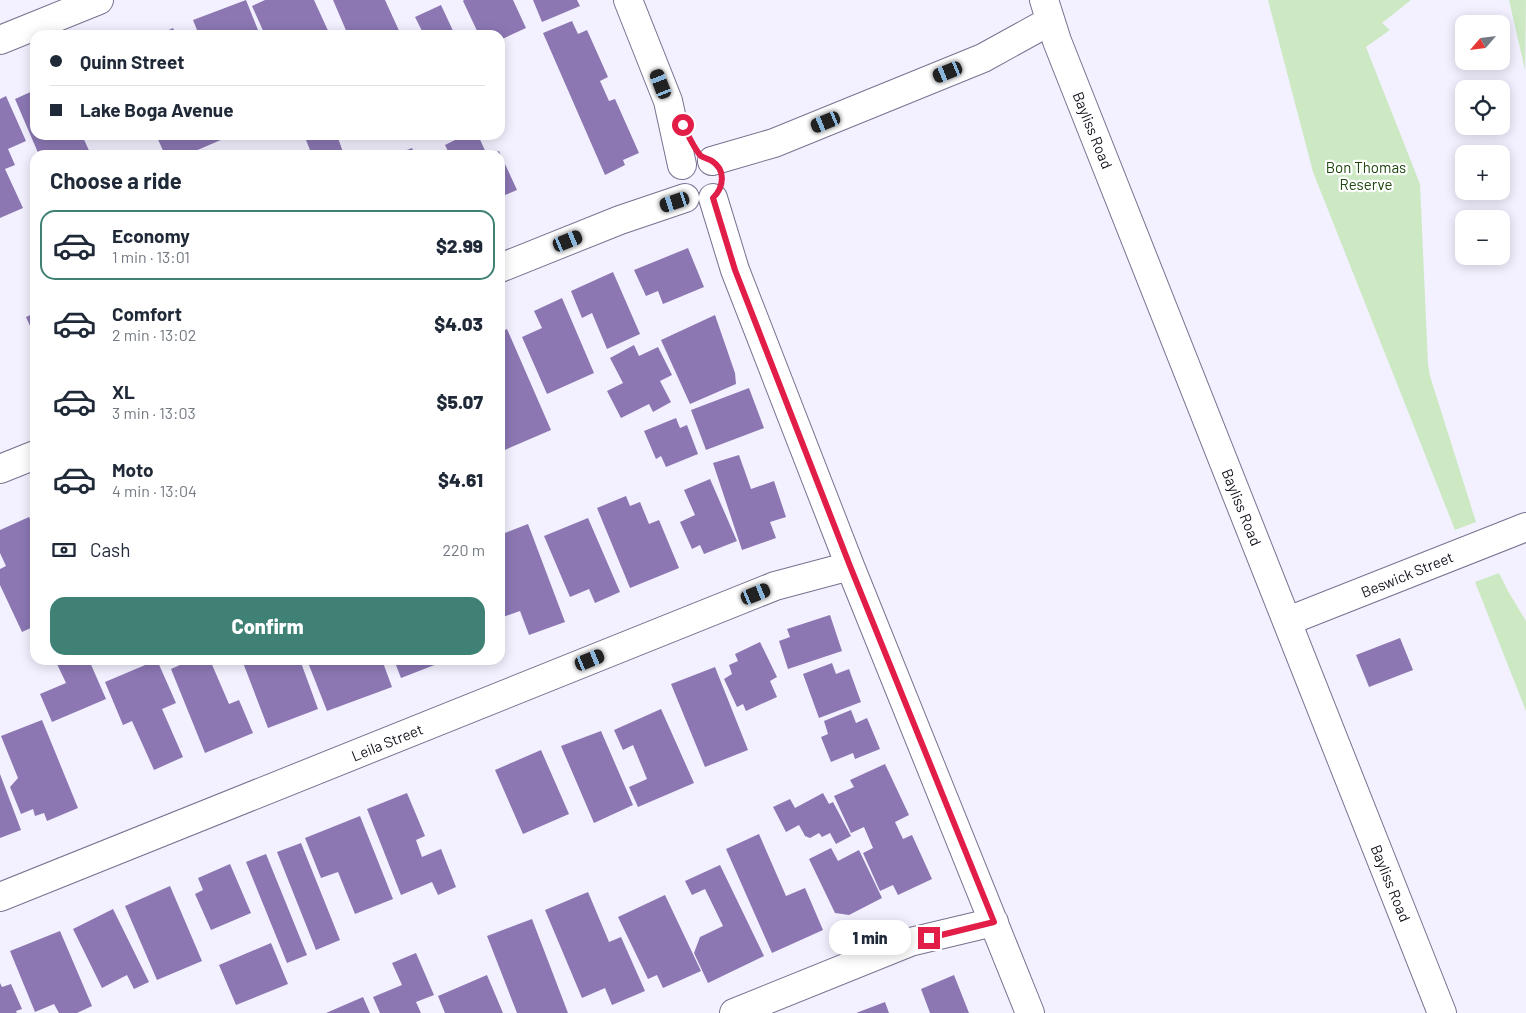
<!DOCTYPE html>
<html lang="en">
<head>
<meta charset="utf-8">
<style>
	:root { --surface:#fff; --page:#f6f6f7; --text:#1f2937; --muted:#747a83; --line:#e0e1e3; --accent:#3f8275 }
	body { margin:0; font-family:Barlow,sans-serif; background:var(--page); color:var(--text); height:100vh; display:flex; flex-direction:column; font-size:19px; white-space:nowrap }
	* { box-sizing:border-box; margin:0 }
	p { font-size:16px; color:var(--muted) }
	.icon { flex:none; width:28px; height:28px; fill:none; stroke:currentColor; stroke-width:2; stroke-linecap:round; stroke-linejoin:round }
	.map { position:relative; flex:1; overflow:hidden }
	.details { position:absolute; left:30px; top:150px; width:475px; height:515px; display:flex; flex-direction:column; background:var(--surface); border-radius:15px; box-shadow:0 2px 12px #0003 }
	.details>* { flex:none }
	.top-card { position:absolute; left:30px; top:30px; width:475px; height:110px; border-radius:15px; box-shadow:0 2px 12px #0003; display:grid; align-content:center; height:110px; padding:0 20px; background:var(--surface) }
	.needle { width:32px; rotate:242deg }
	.fabs { position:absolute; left:1455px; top:15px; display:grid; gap:10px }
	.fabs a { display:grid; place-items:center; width:55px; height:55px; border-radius:10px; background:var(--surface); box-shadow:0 2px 12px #0003; font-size:25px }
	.end { position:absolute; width:22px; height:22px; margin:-11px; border:6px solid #e11d48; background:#fff; box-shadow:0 0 0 2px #fff }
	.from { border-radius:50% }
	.bubble { position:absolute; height:35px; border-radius:15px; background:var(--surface); box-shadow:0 2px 12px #0003; font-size:16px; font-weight:800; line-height:35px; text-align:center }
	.car { position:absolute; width:15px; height:30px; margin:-15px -8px; border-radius:6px; box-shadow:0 0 4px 1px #0007; background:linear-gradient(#222 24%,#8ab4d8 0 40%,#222 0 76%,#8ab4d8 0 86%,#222 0) }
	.top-card b { display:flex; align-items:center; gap:18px; height:48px; font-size:19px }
	.top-card b+b { border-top:1px solid var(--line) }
	.top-card i { width:12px; height:12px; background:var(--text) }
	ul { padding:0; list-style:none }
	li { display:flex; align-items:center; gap:15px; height:70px; margin:0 10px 8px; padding:0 10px; border:2px solid transparent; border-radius:15px }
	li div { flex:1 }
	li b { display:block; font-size:19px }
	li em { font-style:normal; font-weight:800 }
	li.active { border-color:var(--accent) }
	li>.icon { width:45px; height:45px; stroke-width:1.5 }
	h2 { padding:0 20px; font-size:22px; line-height:60px }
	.pay { display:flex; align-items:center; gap:12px; height:55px; padding:0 20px; font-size:19px }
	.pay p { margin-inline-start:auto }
	.button { display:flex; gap:10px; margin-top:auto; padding:10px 20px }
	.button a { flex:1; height:58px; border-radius:15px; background:var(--accent); color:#fff; font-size:20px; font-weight:800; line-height:58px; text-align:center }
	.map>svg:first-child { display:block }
</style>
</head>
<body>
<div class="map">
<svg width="1526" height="1013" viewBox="0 0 1526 1013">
	<rect width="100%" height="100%" fill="#f3f1ff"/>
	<path fill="#cce9c4" d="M1268,0H1411L1382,23L1390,30L1366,47L1420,184L1428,364L1430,376L1476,522L1455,530L1313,172Z
		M1509,0H1526L1525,70Z
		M1499,573L1508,591L1526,621V711L1475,582Z"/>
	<path fill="#8c77b3" d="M246,0L258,30L244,35H199L193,20Z
		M265,0H314L330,35H265L252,6Z
		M333,0H385L401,35H348Z
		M464,0H513L526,28L500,40V35H479L463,1Z
		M533,0H577L580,6L542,22Z
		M441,5L455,35H424L415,17Z
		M572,21L578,34L587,30L608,77L600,81L609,101L615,99L639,153L623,160L625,165L605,175L543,33Z
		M173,28L176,35H158Z
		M35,90V135H82L91,155H39L15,99Z
		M6,96L26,141L8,149L15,165L5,169L23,208L0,218V99Z
		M156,135H221L223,139L186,155H165Z
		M304,135H337L344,155H312Z
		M465,135H478L487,155H450L445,145Z
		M412,148L415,155H394Z
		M499,151L517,190L500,197V155H490Z
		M688,248L704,287L663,304L658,291L646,296L634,270Z
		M613,272L640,334L607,349L592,313L582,318L571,291Z
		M562,298L594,373L547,394L522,337L542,328L534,311Z
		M35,313V337L26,317Z
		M715,315L735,373L736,384L690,404L661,340Z
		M507,329L551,430L500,452V332Z
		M634,345L639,356L658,347L672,375L660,381L671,402L653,412L649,404L621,418L607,391L623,383L610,358Z
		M749,388L764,428L706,450L691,410Z
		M676,418L680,428L687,425L698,454L666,467L661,456L656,459L644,431Z
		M739,455L751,489L774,481L786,517L770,522L776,538L742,550L713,463Z
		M710,479L737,541L704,554L700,545L692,549L680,522L695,515L684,490Z
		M626,496L630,506L640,502L649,524L659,520L679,568L630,588L597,508Z
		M29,517L35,530V626L22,632L0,585V569L6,566L0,553V530Z
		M588,518L620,592L595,603L589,589L570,597L544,536Z
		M528,524L565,622L529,635L520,611L500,618V535Z
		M830,615L842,651L788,669L779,641L790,637L787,629Z
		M1400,638L1413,670L1369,687L1356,655Z
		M760,642L777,677L770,681L777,697L746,711L743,704L737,707L724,679L732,674L729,665L738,661L735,654Z
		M66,660H89L106,699L52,722L40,694L66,683L57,664Z
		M157,660L176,703L162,709L183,757L154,770L132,721L123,725L105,682Z
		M191,660H210L229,704L239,700L253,733L205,753L171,669Z
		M242,660H300L318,709L268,728Z
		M307,660H382L392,687L327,711Z
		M394,660H436L437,664L401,678Z
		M832,663L836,674L849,669L861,702L819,718L803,674Z
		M715,667L748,750L705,767L671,684Z
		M661,709L694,783L638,807L629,787L647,779L633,745L623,750L614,730Z
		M851,710L856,723L867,718L880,749L855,759L853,753L831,762L821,737L828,734L824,721Z
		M42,720L78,808L47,821L44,813L35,816L33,809L21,814L10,787L18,778L1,736Z
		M601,731L633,805L594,823L561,746Z
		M541,750L569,814L523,834L495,770Z
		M885,764L909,815L895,822L903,839L912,835L932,879L898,895L893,885L880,891L863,853L873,848L864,827L851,833L834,796L854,787L850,780Z
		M0,774L21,830L0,838Z
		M407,793L425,836L416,840L422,857L441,849L456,887L438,895L432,882L401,895L367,809Z
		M823,793L829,804L833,802L851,836L836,844L830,833L822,837L819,833L810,838L805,836L799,825L786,832L773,807L790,799L795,808Z
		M360,816L393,899L355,914L338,872L321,878L305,838Z
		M759,834L786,896L805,888L823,930L772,953L726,849Z
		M301,843L340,940L316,950L277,852Z
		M831,848L838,861L859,850L882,898L849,915L835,913L809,859Z
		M266,854L307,955L287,963L246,862Z
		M230,864L251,913L211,930L195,894L203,890L198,878Z
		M720,865L764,956L708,983L694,953L700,937L723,926L705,889L692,895L685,881Z
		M170,886L202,961L157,980L125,906Z
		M588,892L609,942L621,937L645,991L612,1005L605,988L582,998L545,910Z
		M665,895L701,971L663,988L657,975L648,979L618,917Z
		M113,909L149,982L134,989L127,975L102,988L73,929Z
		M532,919L568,1013H517L487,936Z
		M60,931L92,1006L77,1013H59L54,1004L35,1012L10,951Z
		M271,943L288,984L236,1005L219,965Z
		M416,953L434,995L416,1002L421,1013H380L373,997L402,985L392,963Z
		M487,975L503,1013H445L438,996Z
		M954,975L969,1013H930L921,989Z
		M0,983L2,987L11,984L22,1009L16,1011L17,1013H0Z
		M363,997L370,1013H326Z
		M885,1002L889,1013H856Z"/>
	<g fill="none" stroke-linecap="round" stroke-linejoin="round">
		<g stroke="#787291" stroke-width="30">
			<path id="minor" d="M628,0L668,101L682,165
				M1044,0L1057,41L1442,1013
				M0,40L99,0
				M712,161L774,143L983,58L1050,21
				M713,198L735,270L850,566L1030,1013
				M500,268L620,220L685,198
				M0,469L35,455
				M1288,621L1526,527
				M0,897L775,586L850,566
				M734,1013L910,942L994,922"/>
		</g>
		<use href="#minor" stroke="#fff" stroke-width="28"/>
	</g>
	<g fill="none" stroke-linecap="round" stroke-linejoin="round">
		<path stroke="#e11d48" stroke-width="6" d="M683,125C687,133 695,150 701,156C704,158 709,159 712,161C726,170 724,187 713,198L735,270L850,566L994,922L929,938"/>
	</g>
	<g text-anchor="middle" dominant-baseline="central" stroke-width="4.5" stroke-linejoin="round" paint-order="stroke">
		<g font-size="15" fill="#14111d" stroke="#fff">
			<text transform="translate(1093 130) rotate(68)">Bayliss Road</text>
			<text transform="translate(1242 507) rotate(68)">Bayliss Road</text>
			<text transform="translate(1407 574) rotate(-22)">Beswick Street</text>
			<text transform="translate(387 742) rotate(-22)">Leila Street</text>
			<text transform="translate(1391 883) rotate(68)">Bayliss Road</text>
		</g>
		<g font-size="15" fill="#1c470d" stroke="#fff">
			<text x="1366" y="167">Bon Thomas<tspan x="1366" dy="17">Reserve</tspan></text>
		</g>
	</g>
</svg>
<div class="fabs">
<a><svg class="needle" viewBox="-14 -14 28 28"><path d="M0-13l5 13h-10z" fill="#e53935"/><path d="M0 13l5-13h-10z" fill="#747a83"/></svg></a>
<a><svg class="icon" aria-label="locate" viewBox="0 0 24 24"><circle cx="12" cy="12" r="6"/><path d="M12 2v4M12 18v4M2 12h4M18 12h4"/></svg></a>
<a>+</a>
<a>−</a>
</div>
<i class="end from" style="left:683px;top:125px"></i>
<i class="end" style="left:929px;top:938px"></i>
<div class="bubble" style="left:829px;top:920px;width:82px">1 min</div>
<i class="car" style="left:948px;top:72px;rotate:248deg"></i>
<i class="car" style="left:661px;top:84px;rotate:339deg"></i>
<i class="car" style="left:826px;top:122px;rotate:248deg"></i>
<i class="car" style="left:675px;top:202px;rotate:252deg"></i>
<i class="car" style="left:568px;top:241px;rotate:68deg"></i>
<i class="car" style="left:756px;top:594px;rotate:68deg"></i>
<i class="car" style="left:590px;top:660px;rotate:68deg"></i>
<div class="top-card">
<b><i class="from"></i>Quinn Street</b>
<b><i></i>Lake Boga Avenue</b>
</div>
<section class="details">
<h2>Choose a ride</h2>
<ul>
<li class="active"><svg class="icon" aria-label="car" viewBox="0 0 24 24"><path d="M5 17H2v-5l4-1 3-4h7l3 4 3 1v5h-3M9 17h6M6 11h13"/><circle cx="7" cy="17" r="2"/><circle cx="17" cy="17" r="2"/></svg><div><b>Economy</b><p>1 min · 13:01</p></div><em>$2.99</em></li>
<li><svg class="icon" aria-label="car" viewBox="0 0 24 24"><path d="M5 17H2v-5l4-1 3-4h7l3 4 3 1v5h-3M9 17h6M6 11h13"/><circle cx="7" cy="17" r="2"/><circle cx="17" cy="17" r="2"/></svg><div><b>Comfort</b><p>2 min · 13:02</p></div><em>$4.03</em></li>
<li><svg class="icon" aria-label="car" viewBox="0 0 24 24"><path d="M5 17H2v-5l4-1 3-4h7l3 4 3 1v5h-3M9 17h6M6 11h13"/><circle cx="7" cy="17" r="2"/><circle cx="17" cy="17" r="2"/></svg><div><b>XL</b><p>3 min · 13:03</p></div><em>$5.07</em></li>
<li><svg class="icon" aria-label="car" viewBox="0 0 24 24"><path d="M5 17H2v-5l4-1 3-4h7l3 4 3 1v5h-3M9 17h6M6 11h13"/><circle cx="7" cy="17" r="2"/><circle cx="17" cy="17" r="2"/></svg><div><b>Moto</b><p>4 min · 13:04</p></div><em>$4.61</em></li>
</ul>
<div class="pay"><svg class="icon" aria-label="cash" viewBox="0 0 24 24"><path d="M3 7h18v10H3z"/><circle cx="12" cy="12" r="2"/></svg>Cash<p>220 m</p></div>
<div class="button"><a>Confirm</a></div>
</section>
</div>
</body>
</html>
